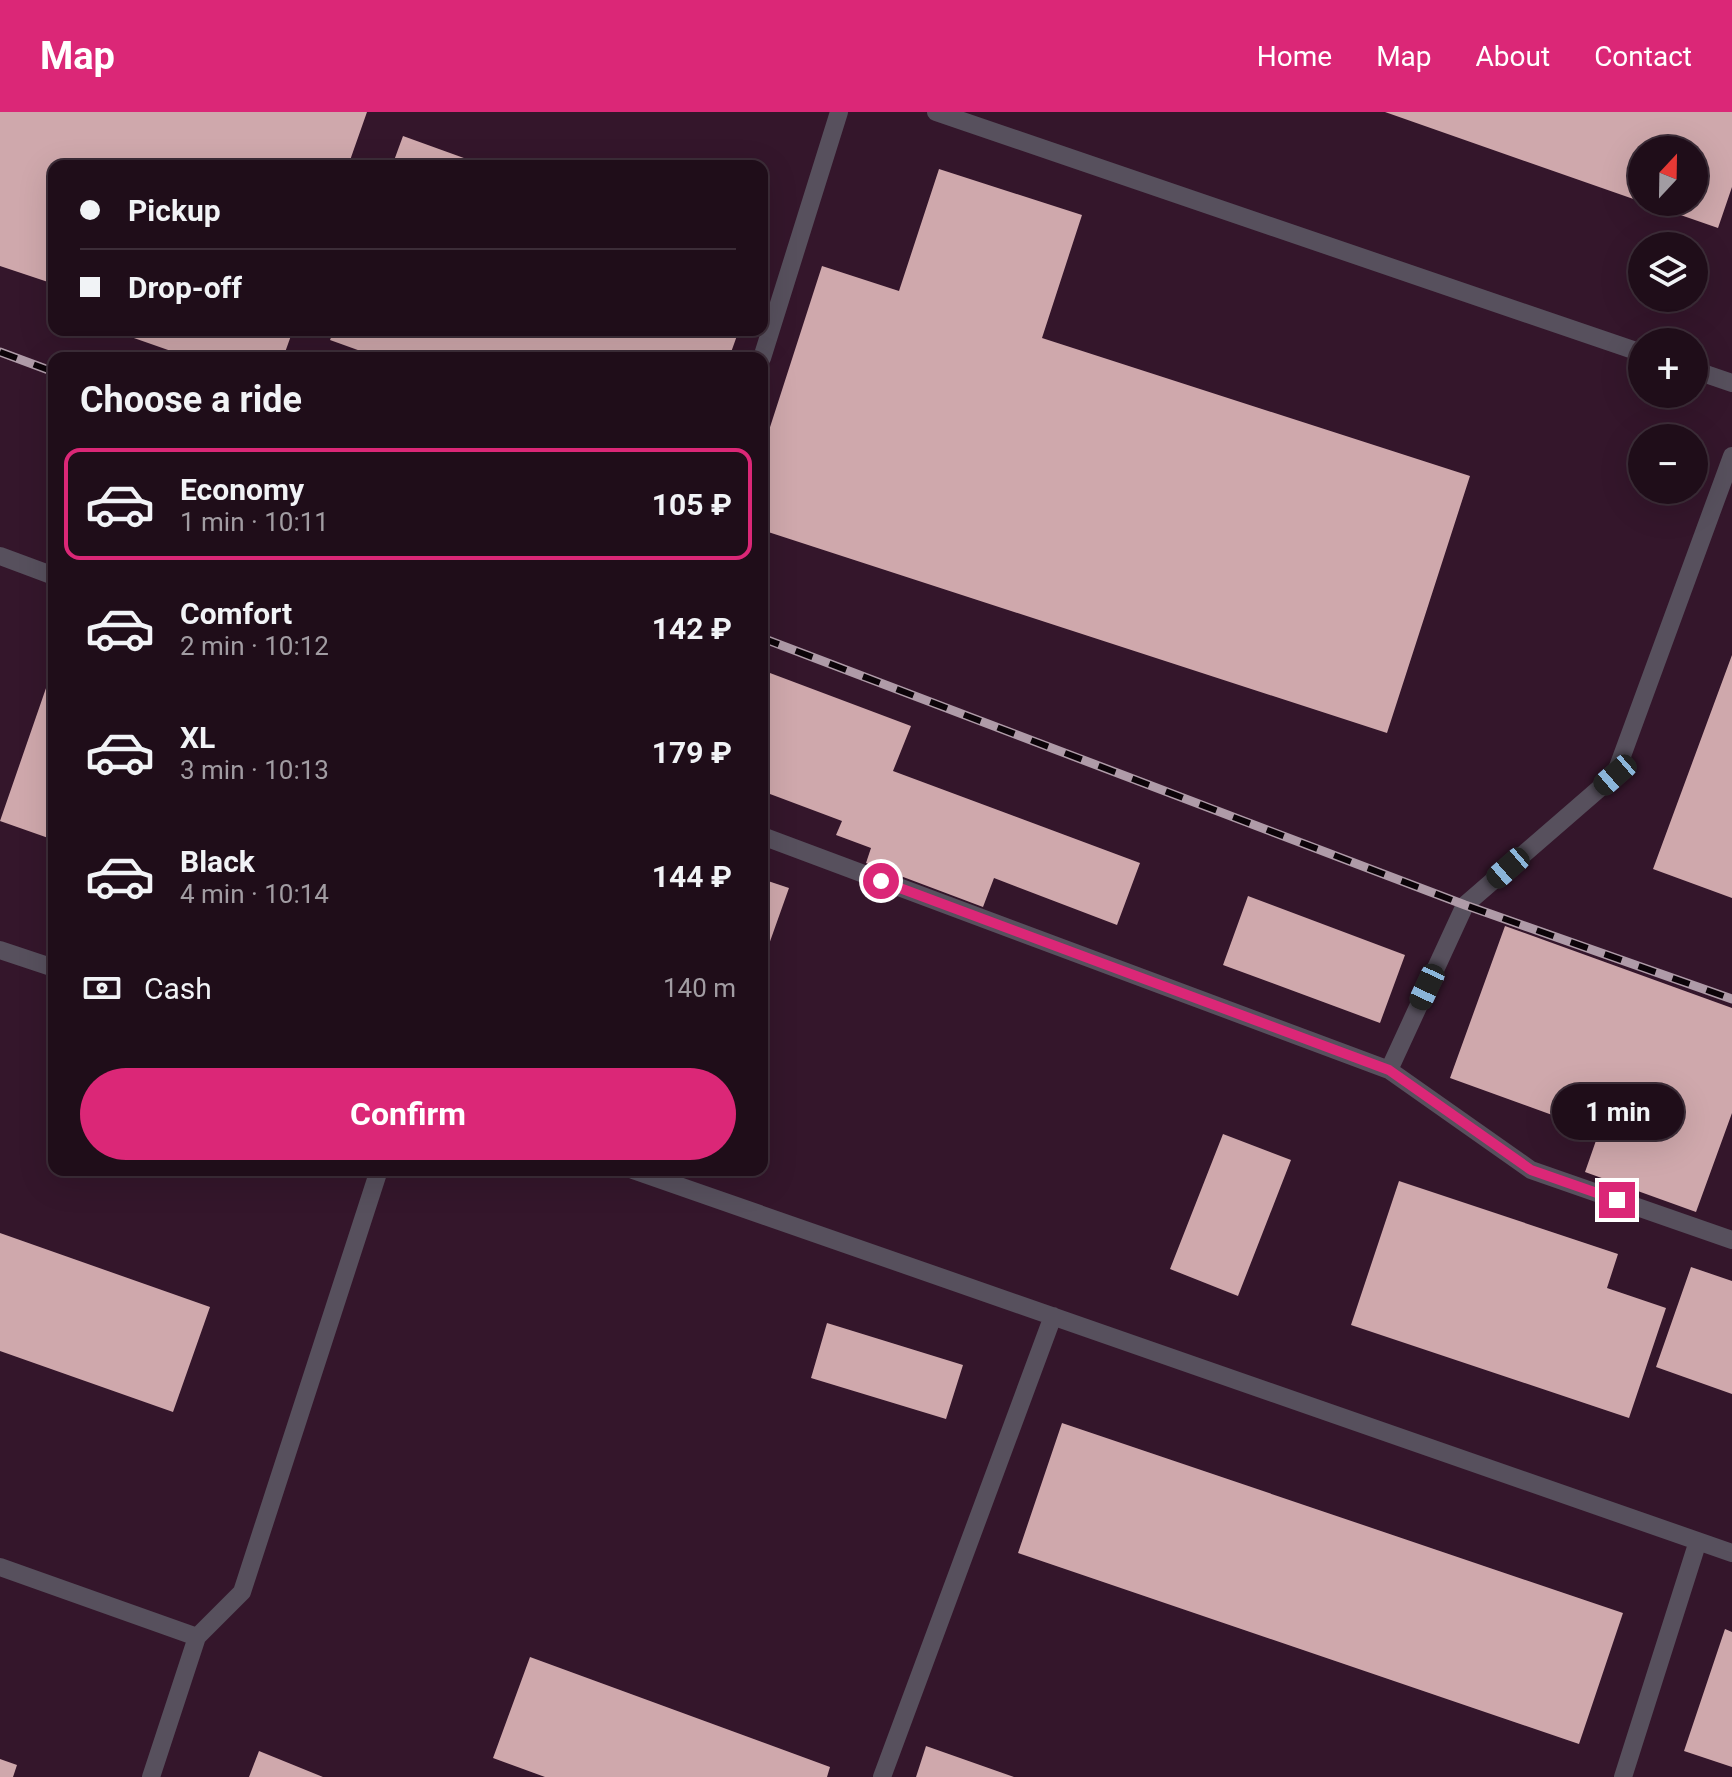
<!DOCTYPE html>
<html lang="en">
<head>
<meta charset="utf-8">
<style>
	:root { --surface:#1f0d19; --page:#2c1b26; --text:#f1f3f6; --muted:#a19ca2; --line:#3c2d38; --accent:#db2777 }
	body { margin:0; font-family:Roboto,sans-serif; background:var(--page); color:var(--text); height:100vh; display:flex; flex-direction:column; font-size:30px; white-space:nowrap }
	* { box-sizing:border-box; margin:0 }
	p { font-size:26px; color:var(--muted) }
	.icon { flex:none; width:44px; height:44px; fill:none; stroke:currentColor; stroke-width:2; stroke-linecap:round; stroke-linejoin:round }
	.map { position:relative; flex:1; overflow:hidden }
	.panel { position:absolute; left:48px; top:240px; width:720px; height:824px; display:flex; flex-direction:column; background:var(--surface); border-radius:16px; box-shadow:0 8px 32px #0002,0 0 0 2px var(--line) }
	.panel>* { flex:none }
	.hud { position:absolute; left:48px; top:48px; width:720px; height:176px; border-radius:16px; box-shadow:0 8px 32px #0002,0 0 0 2px var(--line); display:grid; align-content:center; height:176px; padding:0 32px; background:var(--surface) }
	.needle { width:52px; rotate:22deg }
	.fabs { position:absolute; left:1628px; top:24px; display:grid; gap:16px }
	.fabs a { display:grid; place-items:center; width:80px; height:80px; border-radius:50%; background:var(--surface); box-shadow:0 8px 32px #0002,0 0 0 2px var(--line); font-size:40px }
	.end { position:absolute; width:36px; height:36px; margin:-18px; border:10px solid #db2777; background:#fff; box-shadow:0 0 0 4px #fff }
	.from { border-radius:50% }
	.bubble { position:absolute; height:56px; border-radius:28px; background:var(--surface); box-shadow:0 8px 32px #0002,0 0 0 2px var(--line); font-size:26px; font-weight:700; line-height:56px; text-align:center }
	.car { position:absolute; width:24px; height:48px; margin:-24px -12px; border-radius:10px; box-shadow:0 0 6px 2px #0007; background:linear-gradient(#222 24%,#8ab4d8 0 40%,#222 0 76%,#8ab4d8 0 86%,#222 0) }
	.hud b { display:flex; align-items:center; gap:28px; height:76px; font-size:30px }
	.hud b+b { border-top:2px solid var(--line) }
	.hud i { width:20px; height:20px; background:var(--text) }
	ul { padding:0; list-style:none }
	li { display:flex; align-items:center; gap:24px; height:112px; margin:0 16px 12px; padding:0 16px; border:4px solid transparent; border-radius:16px }
	li div { flex:1 }
	li b { display:block; font-size:30px }
	li em { font-style:normal; font-weight:700 }
	li.selected { border-color:var(--accent) }
	li>.icon { width:72px; height:72px; stroke-width:1.5 }
	h2 { padding:0 32px; font-size:36px; line-height:96px }
	.pay { display:flex; align-items:center; gap:20px; height:88px; padding:0 32px; font-size:30px }
	.pay p { margin-inline-start:auto }
	.action { display:flex; gap:16px; margin-top:auto; padding:16px 32px }
	.action a { flex:1; height:92px; border-radius:48px; background:var(--accent); color:#fff; font-size:32px; font-weight:700; line-height:92px; text-align:center }
	header { display:flex; align-items:center; gap:48px; box-sizing:border-box; height:112px; padding:0 40px; background:var(--accent); color:#fff }
	header strong { font-size:38px }
	nav { display:flex; gap:44px; margin-inline-start:auto; font-size:28px }
	.map>svg:first-child { display:block }
</style>
</head>
<body>
<header>
<strong>Map</strong>
<nav><a>Home</a><a>Map</a><a>About</a><a>Contact</a></nav>
</header>
<div class="map">
<svg width="1732" height="1665" viewBox="0 0 1732 1665">
	<rect width="100%" height="100%" fill="#291121"/>
	<path fill="#34162b" fill-rule="evenodd" d="M0,0H1732V1665H0ZM1642,38H1694V90H1642ZM54,54H762V218H54ZM1642,134H1694V186H1642ZM1642,230H1694V282H1642ZM54,246H762V1058H54ZM1642,326H1694V378H1642Z"/>
	<path fill="#cfa8ac" d="M0,0H367L348,54H54V172L0,154Z
		M1385,0H1732V75L1718,116L1643,90H1694V38H1642V90Z
		M403,24L486,54H392Z
		M939,57L1082,103L1042,226L1470,364L1387,621L762,418V340L822,154L899,179Z
		M111,218H293L283,246H191Z
		M334,218H739L729,246H380L330,228Z
		M1732,543V786L1653,757Z
		M54,553V728L0,709Z
		M762,558L911,614L893,659L1140,751L1117,813L994,766L983,795L866,751L871,736L836,723L842,709L762,679Z
		M762,767L789,776L762,852Z
		M1248,784L1405,843L1380,911L1223,853Z
		M1505,814L1732,896V1001L1696,1100L1585,1060L1599,1020L1450,966Z
		M1223,1022L1291,1048L1238,1184L1170,1157Z
		M1399,1069L1618,1142L1607,1176L1666,1196L1629,1306L1351,1213Z
		M0,1121L210,1195L173,1300L0,1239Z
		M1691,1155L1732,1169V1282L1656,1255Z
		M827,1211L963,1253L946,1307L811,1266Z
		M1062,1311L1623,1501L1579,1632L1018,1441Z
		M1725,1517L1732,1520V1655L1684,1639Z
		M530,1545L830,1655L827,1665H545L493,1646Z
		M926,1634L1014,1665H916Z
		M259,1639L323,1665H249Z
		M0,1647L17,1653L13,1665H0Z"/>
	<g fill="none" stroke-linecap="round" stroke-linejoin="round">
		<path stroke="#57505d" stroke-width="18" d="M936,0L1642,241
			M762,246L839,0
			M1694,258L1732,271
			M0,444L54,464
			M762,724L1389,958L1531,1058L1732,1128
			M0,838L54,856
			M1389,958L1465,793L1615,663L1732,344
			M633,1058L1732,1441
			M0,1455L197,1525L151,1665
			M197,1525L242,1480L379,1058
			M882,1665L1053,1204
			M1623,1665L1698,1429"/>
		<g stroke="#af9ba8" stroke-width="9">
			<path id="rail" d="M0,240L54,260
				M762,526L1465,793L1732,887"/>
		</g>
		<use href="#rail" stroke="#0b0308" stroke-width="6" stroke-dasharray="18" stroke-linecap="butt"/>
	</g>
	<g fill="none" stroke-linecap="round" stroke-linejoin="round">
		<path stroke="#db2777" stroke-width="10" d="M881,769L1389,958L1531,1058L1617,1088"/>
	</g>
</svg>
<div class="fabs">
<a><svg class="needle" viewBox="-14 -14 28 28"><path d="M0-13l5 13h-10z" fill="#e53935"/><path d="M0 13l5-13h-10z" fill="#a19ca2"/></svg></a>
<a><svg class="icon" aria-label="layers" viewBox="0 0 24 24"><path d="M12 4l9 5-9 5-9-5zM3 14l9 5 9-5"/></svg></a>
<a>+</a>
<a>−</a>
</div>
<i class="end from" style="left:881px;top:769px"></i>
<i class="end" style="left:1617px;top:1088px"></i>
<div class="bubble" style="left:1552px;top:972px;width:132px">1 min</div>
<i class="car" style="left:1615px;top:663px;rotate:229deg"></i>
<i class="car" style="left:1508px;top:756px;rotate:229deg"></i>
<i class="car" style="left:1427px;top:875px;rotate:205deg"></i>
<div class="hud">
<b><i class="from"></i>Pickup</b>
<b><i></i>Drop-off</b>
</div>
<section class="panel">
<h2>Choose a ride</h2>
<ul>
<li class="selected"><svg class="icon" aria-label="car" viewBox="0 0 24 24"><path d="M5 17H2v-5l4-1 3-4h7l3 4 3 1v5h-3M9 17h6M6 11h13"/><circle cx="7" cy="17" r="2"/><circle cx="17" cy="17" r="2"/></svg><div><b>Economy</b><p>1 min · 10:11</p></div><em>105 ₽</em></li>
<li><svg class="icon" aria-label="car" viewBox="0 0 24 24"><path d="M5 17H2v-5l4-1 3-4h7l3 4 3 1v5h-3M9 17h6M6 11h13"/><circle cx="7" cy="17" r="2"/><circle cx="17" cy="17" r="2"/></svg><div><b>Comfort</b><p>2 min · 10:12</p></div><em>142 ₽</em></li>
<li><svg class="icon" aria-label="car" viewBox="0 0 24 24"><path d="M5 17H2v-5l4-1 3-4h7l3 4 3 1v5h-3M9 17h6M6 11h13"/><circle cx="7" cy="17" r="2"/><circle cx="17" cy="17" r="2"/></svg><div><b>XL</b><p>3 min · 10:13</p></div><em>179 ₽</em></li>
<li><svg class="icon" aria-label="car" viewBox="0 0 24 24"><path d="M5 17H2v-5l4-1 3-4h7l3 4 3 1v5h-3M9 17h6M6 11h13"/><circle cx="7" cy="17" r="2"/><circle cx="17" cy="17" r="2"/></svg><div><b>Black</b><p>4 min · 10:14</p></div><em>144 ₽</em></li>
</ul>
<div class="pay"><svg class="icon" aria-label="cash" viewBox="0 0 24 24"><path d="M3 7h18v10H3z"/><circle cx="12" cy="12" r="2"/></svg>Cash<p>140 m</p></div>
<div class="action"><a>Confirm</a></div>
</section>
</div>
</body>
</html>
